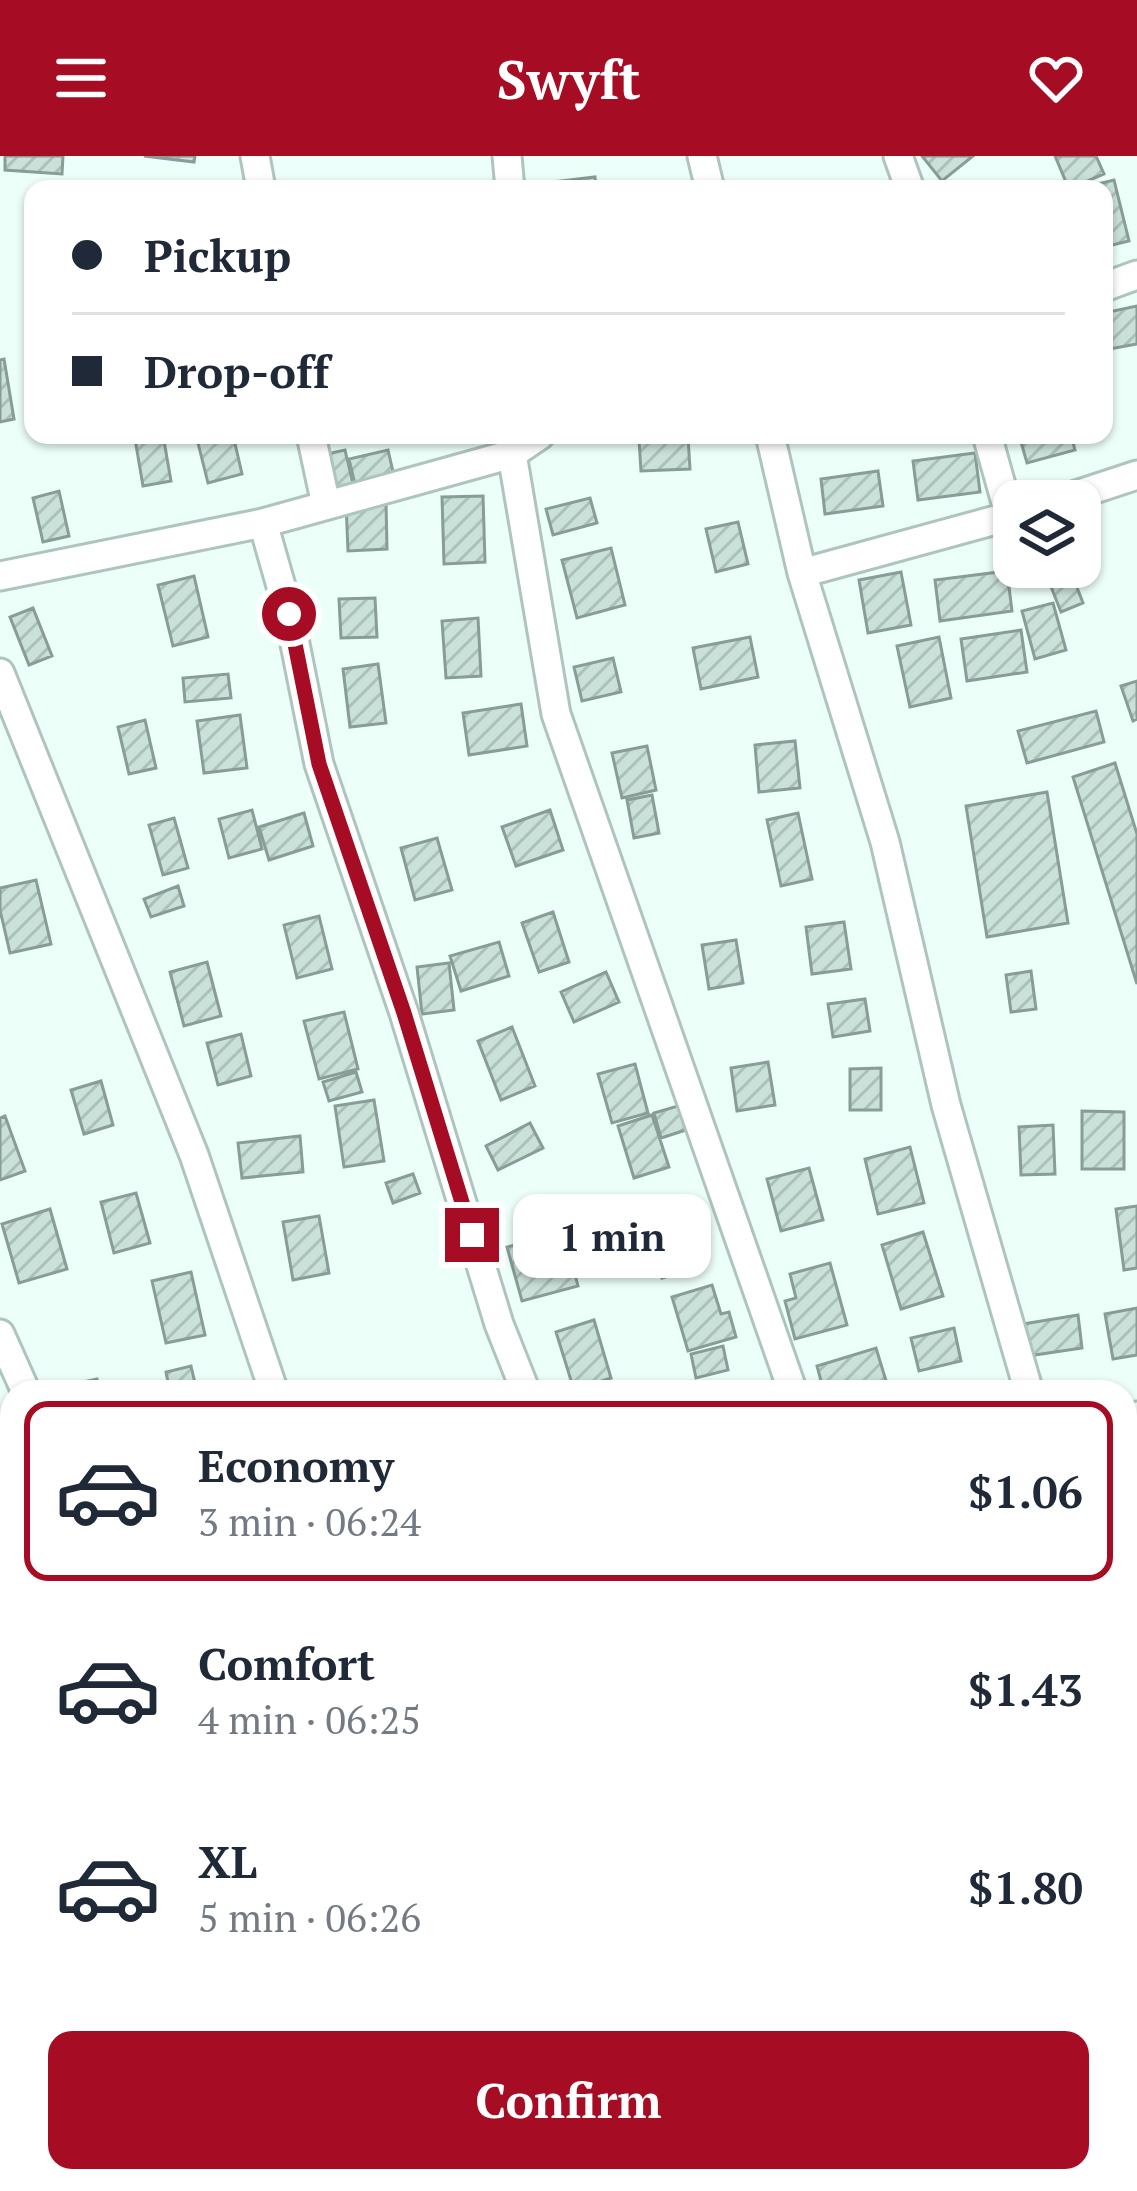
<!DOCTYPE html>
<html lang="en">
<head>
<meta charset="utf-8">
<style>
	:root { --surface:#fff; --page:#f2f2f3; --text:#1f2937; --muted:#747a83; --line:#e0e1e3; --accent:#a60c23 }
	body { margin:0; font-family:"PT Serif",serif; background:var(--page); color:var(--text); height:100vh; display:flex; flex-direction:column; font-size:45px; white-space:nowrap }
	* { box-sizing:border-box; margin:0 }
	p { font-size:39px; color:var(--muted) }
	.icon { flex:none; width:66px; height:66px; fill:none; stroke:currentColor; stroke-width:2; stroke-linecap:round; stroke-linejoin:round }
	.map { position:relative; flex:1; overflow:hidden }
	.details { position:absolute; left:0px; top:1224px; width:1137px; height:813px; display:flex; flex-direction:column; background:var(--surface); border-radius:36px 36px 0 0; box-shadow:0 3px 9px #0004 }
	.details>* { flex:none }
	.hud { position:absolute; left:24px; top:24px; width:1089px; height:264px; border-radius:24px; box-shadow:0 3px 9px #0004; display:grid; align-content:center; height:264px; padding:0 48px; background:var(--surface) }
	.controls { position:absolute; left:993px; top:324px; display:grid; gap:24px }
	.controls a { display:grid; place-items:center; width:108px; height:108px; border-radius:24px; background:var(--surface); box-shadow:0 3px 9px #0004; font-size:60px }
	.end { position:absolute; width:54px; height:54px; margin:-27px; border:15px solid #a60c23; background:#fff; box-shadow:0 0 0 6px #fff }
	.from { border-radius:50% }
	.bubble { position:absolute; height:84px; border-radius:24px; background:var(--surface); box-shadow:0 3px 9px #0004; font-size:39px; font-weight:700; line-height:84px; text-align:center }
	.hud b { display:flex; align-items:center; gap:42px; height:114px; font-size:45px }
	.hud b+b { border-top:3px solid var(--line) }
	.hud i { width:30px; height:30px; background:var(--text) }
	ul { padding:21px 0 0; list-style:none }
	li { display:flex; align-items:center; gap:36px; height:180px; margin:0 24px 18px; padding:0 24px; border:6px solid transparent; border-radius:24px }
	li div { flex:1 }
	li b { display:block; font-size:45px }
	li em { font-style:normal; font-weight:700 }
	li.current { border-color:var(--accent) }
	li>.icon { width:108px; height:108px; stroke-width:1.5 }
	.button { display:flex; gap:24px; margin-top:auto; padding:24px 48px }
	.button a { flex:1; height:138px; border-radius:24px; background:var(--accent); color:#fff; font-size:48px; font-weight:700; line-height:138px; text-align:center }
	header { display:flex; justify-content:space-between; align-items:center; height:156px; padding:0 48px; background:var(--accent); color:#fff; font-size:54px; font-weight:700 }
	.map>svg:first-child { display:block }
</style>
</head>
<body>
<header><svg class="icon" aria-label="menu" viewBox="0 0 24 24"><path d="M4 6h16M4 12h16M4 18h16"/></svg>Swyft<svg class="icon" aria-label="heart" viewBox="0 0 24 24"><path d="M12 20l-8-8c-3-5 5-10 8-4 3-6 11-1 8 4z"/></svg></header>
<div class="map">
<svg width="1137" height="2035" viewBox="0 0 1137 2035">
	<defs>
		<pattern id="building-hatch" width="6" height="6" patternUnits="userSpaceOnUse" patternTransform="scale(3)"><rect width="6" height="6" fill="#cae1d9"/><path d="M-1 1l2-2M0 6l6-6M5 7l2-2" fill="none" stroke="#acc0b9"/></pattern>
	</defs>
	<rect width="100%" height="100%" fill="#ecfff8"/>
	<path fill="url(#building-hatch)" stroke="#889d96" stroke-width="3" d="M5,0H63L62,18L5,14Z
		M144,0H195L194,6Z
		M922,0H973L942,25Z
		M1055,0H1096L1104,18L1069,33Z
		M595,21L596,33H553L552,26Z
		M1114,24L1129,85L1104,91V33H1077Z
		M1137,150V188L1104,194V157Z
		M4,203L14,263L0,266V204Z
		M163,279L171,325L143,330L135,283Z
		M196,279H233L242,318L208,327Z
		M1019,279H1071L1075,294L1027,307Z
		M688,281L690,313L641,315L639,284Z
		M345,294L353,328L334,332L327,298Z
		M388,294L394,320L355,328L349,303Z
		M975,297L980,336L918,344L913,305Z
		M878,315L883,350L825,358L821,323Z
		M59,335L69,380L43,386L33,342Z
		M483,340L485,406L444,408L442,341Z
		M590,342L597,367L553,379L546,353Z
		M386,345L387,393L348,395L346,347Z
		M738,366L748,408L716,416L706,373Z
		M611,392L625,449L577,462L562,404Z
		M1050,411H1069L1083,447L1061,456L1044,413Z
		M1007,415L1012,455L940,465L935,424Z
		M901,416L911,469L868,477L859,424Z
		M194,420L208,481L173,490L158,429Z
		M375,442L377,481L341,482L339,443Z
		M1053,447L1066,494L1035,503L1022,455Z
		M33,452L52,500L29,509L10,461Z
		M478,462L481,520L446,522L442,465Z
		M1021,474L1027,516L967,525L961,483Z
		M750,481L758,521L701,533L693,492Z
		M939,481L951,542L910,551L897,490Z
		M613,502L621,536L582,545L574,511Z
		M378,508L386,567L350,571L343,513Z
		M228,518L231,542L185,546L183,522Z
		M1137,525V563L1133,565L1121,530Z
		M521,548L527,590L469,599L463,557Z
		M1096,555L1104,586L1027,607L1018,575Z
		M240,559L247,612L204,617L197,565Z
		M145,564L156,612L129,618L118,571Z
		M795,585L800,632L759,636L755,589Z
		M647,590L656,634L622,642L612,597Z
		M1115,607L1137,678V828L1073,621Z
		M1047,636L1068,767L987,781L966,650Z
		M652,639L659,677L634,682L627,644Z
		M252,654L262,693L229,702L219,663Z
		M550,654L563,694L516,710L502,671Z
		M304,657L313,690L269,704L259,671Z
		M798,657L812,723L781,730L767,664Z
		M174,662L188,712L163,719L149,669Z
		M437,682L452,734L415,744L401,692Z
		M36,724L51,788L10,797L0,754V732Z
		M178,730L184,750L151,761L144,743Z
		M553,756L569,806L539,816L522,767Z
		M319,760L332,813L297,822L284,769Z
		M844,766L851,813L812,818L806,771Z
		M736,784L743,827L709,833L702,789Z
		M499,786L509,820L461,835L450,800Z
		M207,806L221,860L184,870L170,816Z
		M449,807L454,854L422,858L417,811Z
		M1031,815L1036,853L1011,856L1006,819Z
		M606,816L619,846L574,866L561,836Z
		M865,843L870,875L833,881L828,848Z
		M344,856L358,913L319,923L304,865Z
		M512,871L535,930L501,944L478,885Z
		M241,878L251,920L218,929L207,887Z
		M768,906L775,949L737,955L731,912Z
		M635,908L648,957L612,967L598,918Z
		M881,912V954H850V913Z
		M356,916L362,936L329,945L323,926Z
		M101,925L113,969L84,978L71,934Z
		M374,944L384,1005L344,1011L335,950Z
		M681,949L689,973L661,982L654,957Z
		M1082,955L1124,956V1013H1082Z
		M652,959L669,1011L634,1022L618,970Z
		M5,960L25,1015L0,1024V962Z
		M530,967L543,992L498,1014L486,990Z
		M1053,969L1055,1018L1021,1019L1019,971Z
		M300,980L303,1016L242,1022L238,987Z
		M910,991L924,1047L878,1058L865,1003Z
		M809,1012L823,1064L781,1075L767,1023Z
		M413,1018L420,1037L393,1047L386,1027Z
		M136,1037L150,1087L114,1097L101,1046Z
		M655,1040L670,1094L634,1104L619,1050Z
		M1137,1050V1112L1124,1114L1116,1053Z
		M50,1053L67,1113L19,1127L2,1068Z
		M319,1060L329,1117L293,1124L283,1066Z
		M564,1076L578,1130L522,1145L507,1091Z
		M923,1076L943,1140L901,1153L882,1089Z
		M694,1088L700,1110L662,1122L656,1101Z
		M830,1107L847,1169L795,1183L785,1145L796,1142L790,1118Z
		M191,1116L205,1179L166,1187L152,1125Z
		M712,1129L721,1158L729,1156L736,1181L688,1195L672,1141Z
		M1137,1152V1199L1113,1203L1105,1158Z
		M1078,1159L1082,1192L1028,1200L1023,1168Z
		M594,1164L611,1222L574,1234L556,1176Z
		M954,1172L961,1205L919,1215L911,1182Z
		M723,1190L728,1214L696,1222L691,1198Z
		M876,1192L887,1228L859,1236H824L817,1210Z
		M191,1210L197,1236H170L166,1216Z
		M97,1223L100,1236H50L49,1233Z
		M8,1348L12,1384L0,1385V1349Z
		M1137,1539V1579L1125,1583V1544Z
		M1137,1787V1825L1125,1829V1792Z
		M0,1849L12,1876L0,1882Z
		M92,2025L96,2035H66L90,2025Z
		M503,2025H558L539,2035H508Z
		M844,2025H882L886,2035H848Z"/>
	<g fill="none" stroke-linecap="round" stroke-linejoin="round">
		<g stroke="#aec5bd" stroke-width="33">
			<path id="street" d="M255,0L261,33
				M507,0L510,33
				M702,0L710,33
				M898,0L910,33
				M1104,131L1137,119
				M311,279L326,349
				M770,279L802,417L885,686L946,949L1029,1236
				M987,279L1010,361
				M512,298L556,558L793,1236
				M1058,345L1137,319
				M263,367L289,458L319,608L404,857L499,1168L526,1236
				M802,417L1014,359
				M0,420L263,367L512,298L540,279
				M0,517L194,999L274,1236
				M0,1178L26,1236
				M1125,1262L1137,1260
				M0,1540L12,1536
				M0,1662L12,1690
				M1125,1667L1137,1696
				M173,2025L178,2035
				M597,2025L601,2035
				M800,2025L804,2035
				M1101,2025L1108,2035"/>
		</g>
		<use href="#street" stroke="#fff" stroke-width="27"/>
	</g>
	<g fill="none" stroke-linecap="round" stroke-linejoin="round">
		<path stroke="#a60c23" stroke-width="15" d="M289,458L319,608L404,857L472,1079"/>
	</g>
</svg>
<div class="controls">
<a><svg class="icon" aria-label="layers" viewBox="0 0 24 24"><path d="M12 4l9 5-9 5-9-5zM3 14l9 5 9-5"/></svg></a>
</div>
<i class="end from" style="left:289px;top:458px"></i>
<i class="end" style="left:472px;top:1079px"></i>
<div class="bubble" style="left:513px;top:1038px;width:198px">1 min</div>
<div class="hud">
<b><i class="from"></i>Pickup</b>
<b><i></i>Drop-off</b>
</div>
<section class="details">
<ul>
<li class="current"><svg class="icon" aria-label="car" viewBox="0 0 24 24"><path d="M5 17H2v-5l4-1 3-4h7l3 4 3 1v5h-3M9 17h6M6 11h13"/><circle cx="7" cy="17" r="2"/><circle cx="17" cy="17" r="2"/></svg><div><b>Economy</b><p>3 min · 06:24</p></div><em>$1.06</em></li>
<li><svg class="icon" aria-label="car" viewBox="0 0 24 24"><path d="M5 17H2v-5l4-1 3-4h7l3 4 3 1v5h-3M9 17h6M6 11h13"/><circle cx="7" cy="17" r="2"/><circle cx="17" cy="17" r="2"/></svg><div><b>Comfort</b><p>4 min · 06:25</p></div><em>$1.43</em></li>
<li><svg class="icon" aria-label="car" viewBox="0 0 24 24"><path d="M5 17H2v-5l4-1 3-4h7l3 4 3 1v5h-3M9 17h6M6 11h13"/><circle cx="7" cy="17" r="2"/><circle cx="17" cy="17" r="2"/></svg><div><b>XL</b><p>5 min · 06:26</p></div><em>$1.80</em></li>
</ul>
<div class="button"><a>Confirm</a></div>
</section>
</div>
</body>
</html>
